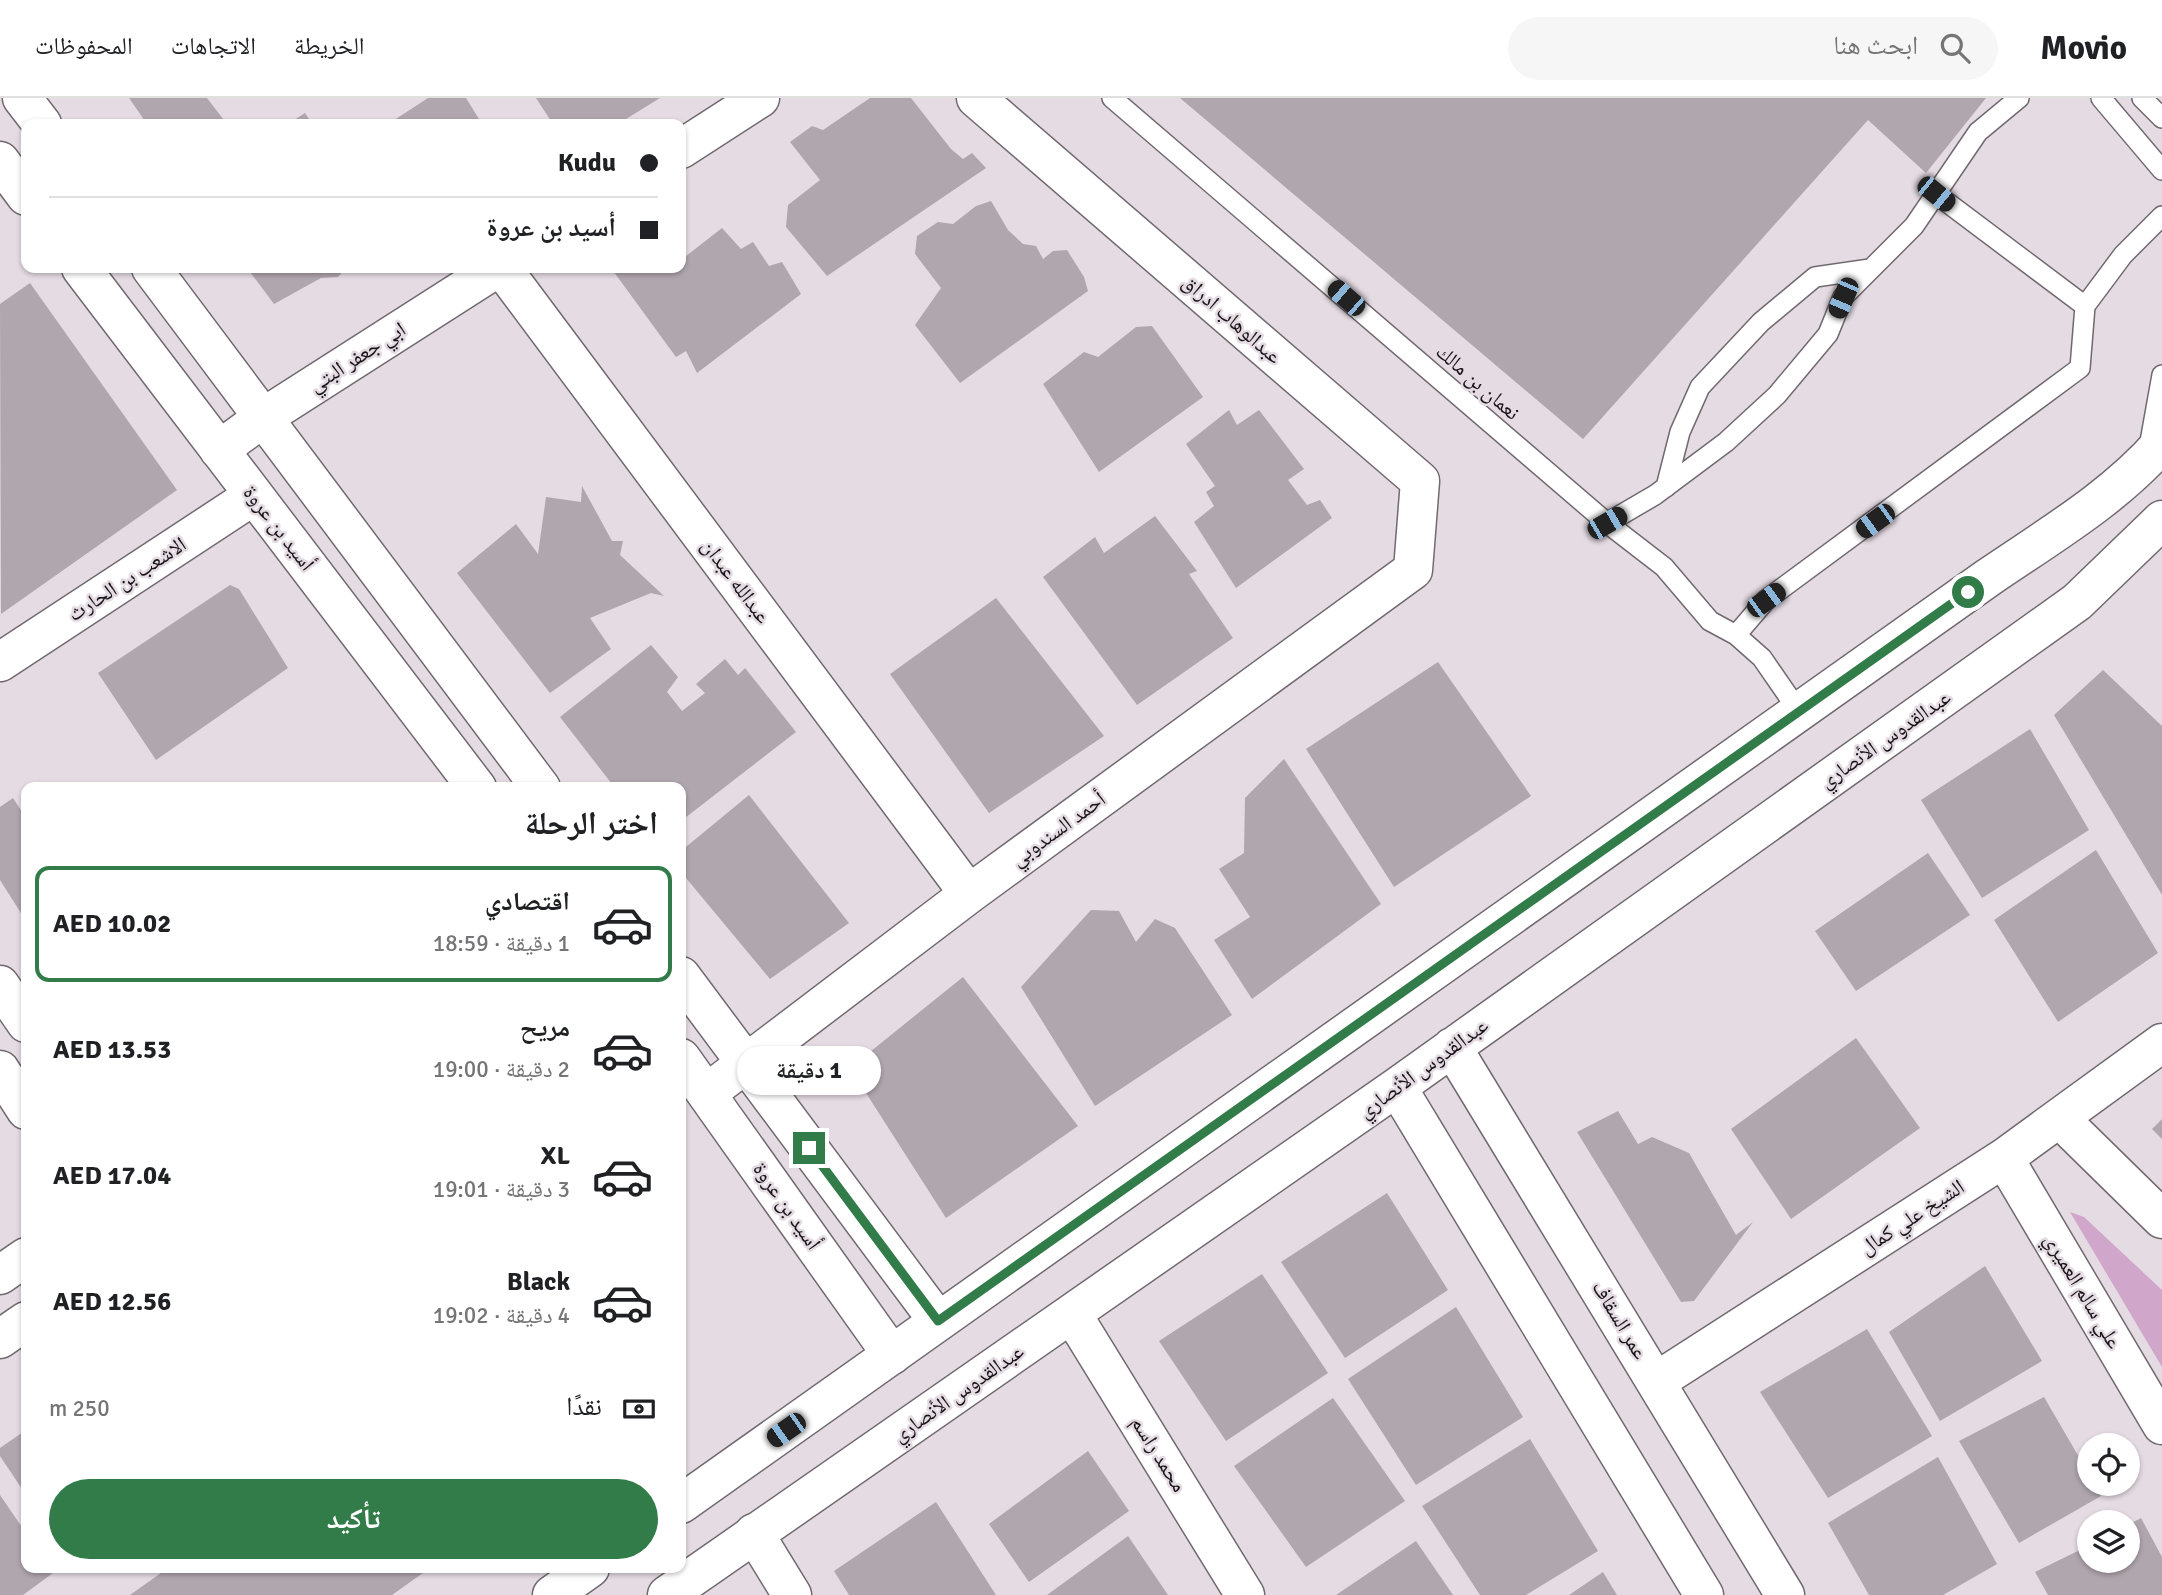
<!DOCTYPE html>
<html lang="ar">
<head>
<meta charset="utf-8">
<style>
	:root { --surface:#fff; --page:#f6f6f6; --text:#202124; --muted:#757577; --line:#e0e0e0; --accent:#327c49 }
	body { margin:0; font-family:Signika,"Noto Naskh Arabic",sans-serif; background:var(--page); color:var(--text); direction:rtl; height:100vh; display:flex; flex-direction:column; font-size:26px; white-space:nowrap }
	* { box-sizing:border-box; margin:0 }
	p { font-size:23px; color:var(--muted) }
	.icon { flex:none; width:38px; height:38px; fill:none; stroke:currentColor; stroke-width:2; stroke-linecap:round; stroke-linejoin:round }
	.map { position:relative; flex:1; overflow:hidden; direction:ltr }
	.details { position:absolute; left:21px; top:684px; width:665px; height:791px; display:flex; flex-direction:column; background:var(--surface); border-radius:14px; box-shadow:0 2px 5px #0004; direction:rtl }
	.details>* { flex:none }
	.banner { position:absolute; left:21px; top:21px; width:665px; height:154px; border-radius:14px; box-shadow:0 2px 5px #0004; direction:rtl; display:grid; align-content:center; height:154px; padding:0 28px; background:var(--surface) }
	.buttons { position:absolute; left:2077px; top:1335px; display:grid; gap:14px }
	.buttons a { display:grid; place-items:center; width:63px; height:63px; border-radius:50%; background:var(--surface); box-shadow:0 2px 5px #0004; font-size:35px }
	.end { position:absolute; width:32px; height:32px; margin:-16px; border:9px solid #327c49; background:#fff; box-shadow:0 0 0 4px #fff }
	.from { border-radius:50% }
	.bubble { position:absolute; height:49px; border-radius:24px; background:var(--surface); box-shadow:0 2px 5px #0004; font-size:23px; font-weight:800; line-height:49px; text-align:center; direction:rtl }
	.car { position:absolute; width:21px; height:42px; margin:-21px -10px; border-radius:9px; box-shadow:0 0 5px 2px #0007; background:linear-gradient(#222 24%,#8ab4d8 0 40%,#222 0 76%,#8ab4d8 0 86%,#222 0) }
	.banner b { display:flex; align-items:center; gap:24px; height:66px; font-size:26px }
	.banner b+b { border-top:2px solid var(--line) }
	.banner i { width:18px; height:18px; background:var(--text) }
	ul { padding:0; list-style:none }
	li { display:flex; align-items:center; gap:21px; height:116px; margin:0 14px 10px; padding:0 14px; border:4px solid transparent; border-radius:14px }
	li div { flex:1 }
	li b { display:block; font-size:26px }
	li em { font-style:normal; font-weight:800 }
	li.on { border-color:var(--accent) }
	li>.icon { width:63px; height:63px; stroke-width:1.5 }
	h2 { padding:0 28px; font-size:32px; line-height:84px }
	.pay { display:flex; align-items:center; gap:18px; height:77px; padding:0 28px; font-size:26px }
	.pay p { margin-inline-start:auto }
	.action { display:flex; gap:14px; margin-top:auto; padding:14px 28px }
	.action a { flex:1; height:80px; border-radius:42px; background:var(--accent); color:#fff; font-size:28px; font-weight:800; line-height:80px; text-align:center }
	header { display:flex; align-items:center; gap:42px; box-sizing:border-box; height:98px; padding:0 35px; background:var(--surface); border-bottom:2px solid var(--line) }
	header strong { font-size:33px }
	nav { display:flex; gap:38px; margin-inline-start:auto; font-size:24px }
	.search { width:490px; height:63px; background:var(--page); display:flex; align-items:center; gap:18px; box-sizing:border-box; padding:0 24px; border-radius:38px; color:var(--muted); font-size:26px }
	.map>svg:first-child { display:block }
</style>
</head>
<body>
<header>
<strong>Movio</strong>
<div class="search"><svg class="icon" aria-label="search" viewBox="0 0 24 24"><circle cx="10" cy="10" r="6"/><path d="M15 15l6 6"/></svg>ابحث هنا</div>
<nav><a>الخريطة</a><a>الاتجاهات</a><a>المحفوظات</a></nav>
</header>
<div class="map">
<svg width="2162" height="1497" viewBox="0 0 2162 1497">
	<rect width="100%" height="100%" fill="#e5dbe3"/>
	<path fill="#d0a6ca" d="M2070,1114L2084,1119L2162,1192V1269Z"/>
	<path fill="#b0a6ae" d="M129,0H207L227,26H147Z
		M428,0H466L482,26H388Z
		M536,0H660L618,26H553Z
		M870,0H911L951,51L963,61L972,55L986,70L827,178L786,129L788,107L820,82L790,44L812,28L823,32Z
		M1180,0H1986L1926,75L1868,22L1583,341Z
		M305,15L312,26H288Z
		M991,103L1008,132L1023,146L1036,148L1043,161L1053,153L1067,152L1084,179L1088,193L960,285L915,227L941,190L915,156L917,138L938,124L953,126L976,108Z
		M722,130L741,151L753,144L769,168L782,164L801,196L697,275L686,253L676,259L611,170H681V162Z
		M247,170H346L338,179L321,180L274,206Z
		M30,185L177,392L1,516L0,206Z
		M1152,228L1203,299L1099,374L1043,286L1084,254L1098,259L1136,229Z
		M1229,312L1237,327L1259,312L1304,371L1288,382L1307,407L1320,402L1332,420L1236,490L1194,424L1214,408L1206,394L1215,388L1186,346Z
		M582,388L612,443H623L620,457L664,498L651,495L590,520L611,551L550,595L457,475L516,426L538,456L546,399L581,404Z
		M1155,418L1197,473L1189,476L1233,540L1137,607L1043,479L1095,439L1104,455Z
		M230,487L239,491L288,570L156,662L98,575Z
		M996,500L1104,638L989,715L890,576Z
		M651,547L678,579L667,594L682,613L705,595L696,586L725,561L738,577L745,570L796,634L681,723V690H615L560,619Z
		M1438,564L1531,698L1394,789L1306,651Z
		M2103,572L2162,628V797L2054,617Z
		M2030,631L2089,732L1982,800L1921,702Z
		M1284,661L1381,806L1252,901L1214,842L1250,819L1219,771L1244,755L1245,700Z
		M749,697L849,825L770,881L681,774V753Z
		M13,700L26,720V823L0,782V709Z
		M2096,752L2158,855L2058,924L1994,822Z
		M1928,755L1970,817L1856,893L1815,833Z
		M1091,812L1119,813L1136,844L1155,821L1175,830L1232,917L1095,1008L1021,889Z
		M963,879L1078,1028L946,1120L850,970Z
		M1856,940L1920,1030L1791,1121L1731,1031Z
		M1618,1013L1638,1046L1652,1039L1689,1055L1736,1137L1753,1124L1694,1203L1681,1204L1577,1034Z
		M2162,1021V1041L2152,1031Z
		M1387,1095L1448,1192L1345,1260L1281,1164Z
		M1985,1168L2042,1263L1940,1323L1889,1234Z
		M1262,1176L1328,1275L1226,1343L1159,1243Z
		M1456,1209L1523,1319L1416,1387L1348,1281Z
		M1867,1231L1932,1338L1828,1400L1760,1294Z
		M2044,1299L2090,1378V1386H2094L2101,1398L2019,1445L1959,1343Z
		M1333,1300L1405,1403L1306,1469L1234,1368Z
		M26,1332V1397L0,1358V1350Z
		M1530,1341L1598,1453L1526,1497H1480L1422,1408Z
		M1088,1353L1129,1413L1029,1484L989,1426Z
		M1938,1359L1997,1466L1943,1497H1869L1828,1425Z
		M0,1397L26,1435V1470H50L53,1475L23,1497H0Z
		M936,1404L996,1497H849L834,1473Z
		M2141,1420L2162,1459V1497H2048L2035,1474L2090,1447V1463H2128V1427Z
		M1128,1438L1168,1497H1047Z
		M1416,1443L1453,1497H1336Z
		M168,1470H430L392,1497H130Z
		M1603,1474L1617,1497H1569Z"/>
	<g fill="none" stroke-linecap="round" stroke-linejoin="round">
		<g stroke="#716970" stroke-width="22">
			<path id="service" d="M1112,0L1607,425L1664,469L1710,523L1736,537L1762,560L1793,605L1802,611
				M2101,0L2162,72
				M2142,0L2162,20
				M1936,96L2085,208
				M2148,355L2162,277
				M1666,389L1680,334L1700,289L1761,224L1815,179L1870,171
				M1607,425L1655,397L1726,344L1777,297L1828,236L1843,199L1914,128L1978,34L2019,0
				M1736,537L1766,502L2080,270L2085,208L2123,157L2162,118"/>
		</g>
		<g stroke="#716970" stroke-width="41">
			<path id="minor" d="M22,0L42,26
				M681,51L760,0
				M0,63L26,98
				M81,170L477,690
				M151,170L541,690
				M502,170L969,796
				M219,352L264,319L497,170
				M0,564L253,398
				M681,878L938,1223
				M0,887L26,925
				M681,960L892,1257
				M0,972L26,1012
				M707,995L969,796L1413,472L1420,383L976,0
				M2059,1020L2162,1121
				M2004,1060L2162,1327
				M0,1177L26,1159
				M1072,1216L1245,1497
				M0,1241L26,1223
				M1657,1283L2004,1060L2162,945
				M754,1435L792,1497"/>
		</g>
		<g stroke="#716970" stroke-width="41">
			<path id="tertiary" d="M1452,949L1785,1497
				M1397,989L1704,1497
				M681,1406L1989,479C2049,438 2114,400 2162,345
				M552,1497L590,1470
				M667,1497L1397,989L2077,504L2162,422"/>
		</g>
		<use href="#service" stroke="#fff" stroke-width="19"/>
		<use href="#minor" stroke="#fff" stroke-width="38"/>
		<use href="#tertiary" stroke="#fff" stroke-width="38"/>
	</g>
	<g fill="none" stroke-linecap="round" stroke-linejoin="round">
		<path stroke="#327c49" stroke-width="9" d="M809,1050L938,1223L1968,494"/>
	</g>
	<g text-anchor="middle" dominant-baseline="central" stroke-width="5" stroke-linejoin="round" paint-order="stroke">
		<g font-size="21" fill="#171417" stroke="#e5dbe3">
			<text transform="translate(1232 221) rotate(41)">عبدالوهاب ادراق</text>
			<text transform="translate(357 259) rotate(-33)">ابي جعفر البتي</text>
			<text transform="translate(1478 284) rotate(41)">نعمان بن مالك</text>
			<text transform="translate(279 430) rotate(52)">أسيد بن عروة</text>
			<text transform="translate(127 481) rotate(-33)">الاشعب بن الحارث</text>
			<text transform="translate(736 483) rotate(53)">عبدالله عبدان</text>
			<text transform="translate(1885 641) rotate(-35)">عبدالقدوس الأنصاري</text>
			<text transform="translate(1058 731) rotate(-36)">أحمد السندوبي</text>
			<text transform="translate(1423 970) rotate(-36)">عبدالقدوس الأنصاري</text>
			<text transform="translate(787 1108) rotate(55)">أسيد بن عروة</text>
			<text transform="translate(1912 1119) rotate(-33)">الشيخ علي كمال</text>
			<text transform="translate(2083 1193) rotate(59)">علي سالم العميري</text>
			<text transform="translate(1620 1222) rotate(59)">عمر السقاف</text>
			<text transform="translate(958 1295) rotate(-35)">عبدالقدوس الأنصاري</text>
			<text transform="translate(1159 1356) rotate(58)">محمد راسم</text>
		</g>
	</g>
</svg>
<div class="buttons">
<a><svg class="icon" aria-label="locate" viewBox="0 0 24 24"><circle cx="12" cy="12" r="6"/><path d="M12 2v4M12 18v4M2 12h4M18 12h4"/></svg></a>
<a><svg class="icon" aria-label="layers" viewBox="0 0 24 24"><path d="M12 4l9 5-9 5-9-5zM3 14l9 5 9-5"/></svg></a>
</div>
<i class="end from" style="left:1968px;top:494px"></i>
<i class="end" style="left:809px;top:1050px"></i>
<div class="bubble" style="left:737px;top:948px;width:144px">1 دقيقة</div>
<i class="car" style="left:1936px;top:96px;rotate:129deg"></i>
<i class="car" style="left:1346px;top:200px;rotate:311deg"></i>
<i class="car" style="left:1843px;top:200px;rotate:203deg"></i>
<i class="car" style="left:1875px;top:423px;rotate:234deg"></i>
<i class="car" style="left:1607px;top:425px;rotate:60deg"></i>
<i class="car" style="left:1766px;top:502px;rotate:54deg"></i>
<i class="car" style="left:786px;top:1332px;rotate:235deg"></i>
<div class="banner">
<b><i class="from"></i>Kudu</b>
<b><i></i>أسيد بن عروة</b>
</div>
<section class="details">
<h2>اختر الرحلة</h2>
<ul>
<li class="on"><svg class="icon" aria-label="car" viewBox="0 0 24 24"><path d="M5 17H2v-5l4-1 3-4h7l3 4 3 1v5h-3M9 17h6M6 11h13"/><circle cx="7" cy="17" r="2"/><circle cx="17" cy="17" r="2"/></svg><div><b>اقتصادي</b><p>1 دقيقة · 18:59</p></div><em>AED 10.02</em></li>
<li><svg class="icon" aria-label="car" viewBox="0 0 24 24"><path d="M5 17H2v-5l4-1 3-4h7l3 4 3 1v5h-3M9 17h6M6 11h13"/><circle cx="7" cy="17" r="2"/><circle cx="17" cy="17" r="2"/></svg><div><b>مريح</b><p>2 دقيقة · 19:00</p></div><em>AED 13.53</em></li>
<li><svg class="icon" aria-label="car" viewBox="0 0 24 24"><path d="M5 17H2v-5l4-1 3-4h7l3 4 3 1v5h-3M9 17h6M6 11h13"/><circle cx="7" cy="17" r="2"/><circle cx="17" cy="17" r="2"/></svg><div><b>XL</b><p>3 دقيقة · 19:01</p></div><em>AED 17.04</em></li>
<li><svg class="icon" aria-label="car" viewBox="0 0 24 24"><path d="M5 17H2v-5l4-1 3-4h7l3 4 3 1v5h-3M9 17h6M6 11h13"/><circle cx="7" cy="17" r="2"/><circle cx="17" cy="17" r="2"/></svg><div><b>Black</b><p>4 دقيقة · 19:02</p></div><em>AED 12.56</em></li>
</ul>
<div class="pay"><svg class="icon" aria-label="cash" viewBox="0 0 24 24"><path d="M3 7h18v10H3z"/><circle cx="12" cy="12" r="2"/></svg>نقدًا<p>250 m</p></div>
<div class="action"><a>تأكيد</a></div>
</section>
</div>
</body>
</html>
